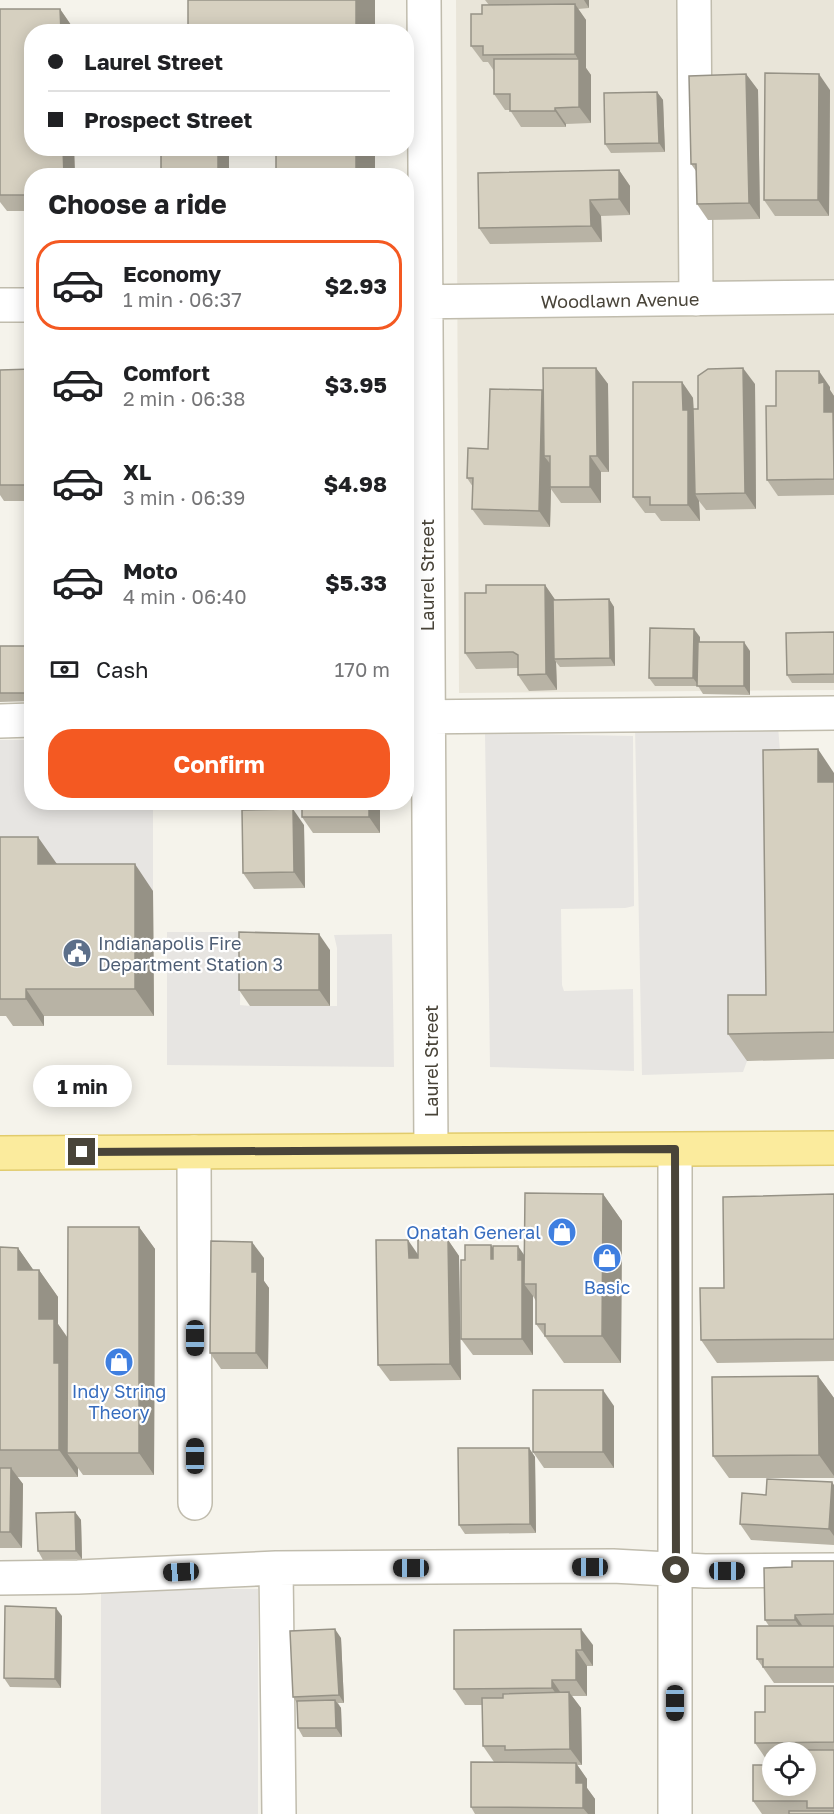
<!DOCTYPE html>
<html lang="en">
<head>
<meta charset="utf-8">
<style>
	:root { --surface:#fff; --page:#f2f2f2; --text:#202124; --muted:#757577; --line:#e0e0e0; --accent:#f45922 }
	body { margin:0; font-family:"Golos Text",sans-serif; background:var(--page); color:var(--text); height:100vh; display:flex; flex-direction:column; font-size:22px; white-space:nowrap }
	* { box-sizing:border-box; margin:0 }
	p { font-size:20px; color:var(--muted) }
	.icon { flex:none; width:33px; height:33px; fill:none; stroke:currentColor; stroke-width:2; stroke-linecap:round; stroke-linejoin:round }
	.map { position:relative; flex:1; overflow:hidden }
	.sheet { position:absolute; left:24px; top:168px; width:390px; height:642px; display:flex; flex-direction:column; background:var(--surface); border-radius:24px; box-shadow:0 3px 15px #0003 }
	.sheet>* { flex:none }
	.banner { position:absolute; left:24px; top:24px; width:390px; height:132px; border-radius:24px; box-shadow:0 3px 15px #0003; display:grid; align-content:center; height:132px; padding:0 24px; background:var(--surface) }
	.tools { position:absolute; left:762px; top:1742px; display:grid; gap:12px }
	.tools a { display:grid; place-items:center; width:54px; height:54px; border-radius:50%; background:var(--surface); box-shadow:0 3px 15px #0003; font-size:30px }
	.end { position:absolute; width:27px; height:27px; margin:-14px; border:8px solid #494439; background:#fff; box-shadow:0 0 0 3px #fff }
	.from { border-radius:50% }
	.bubble { position:absolute; height:42px; border-radius:21px; background:var(--surface); box-shadow:0 3px 15px #0003; font-size:20px; font-weight:700; line-height:42px; text-align:center }
	.car { position:absolute; width:18px; height:36px; margin:-18px -9px; border-radius:8px; box-shadow:0 0 4px 2px #0007; background:linear-gradient(#222 24%,#8ab4d8 0 40%,#222 0 76%,#8ab4d8 0 86%,#222 0) }
	.banner b { display:flex; align-items:center; gap:21px; height:57px; font-size:22px }
	.banner b+b { border-top:2px solid var(--line) }
	.banner i { width:15px; height:15px; background:var(--text) }
	ul { padding:0; list-style:none }
	li { display:flex; align-items:center; gap:18px; height:90px; margin:0 12px 9px; padding:0 12px; border:3px solid transparent; border-radius:24px }
	li div { flex:1 }
	li b { display:block; font-size:22px }
	li em { font-style:normal; font-weight:700 }
	li.on { border-color:var(--accent) }
	li>.icon { width:54px; height:54px; stroke-width:1.5 }
	h2 { padding:0 24px; font-size:27px; line-height:72px }
	.pay { display:flex; align-items:center; gap:15px; height:66px; padding:0 24px; font-size:22px }
	.pay p { margin-inline-start:auto }
	.primary-button { display:flex; gap:12px; margin-top:auto; padding:12px 24px }
	.primary-button a { flex:1; height:69px; border-radius:24px; background:var(--accent); color:#fff; font-size:24px; font-weight:700; line-height:69px; text-align:center }
	.map>svg:first-child { display:block }
</style>
</head>
<body>
<div class="map">
<svg width="834" height="1814" viewBox="0 0 834 1814">
	<rect width="100%" height="100%" fill="#f5f3eb"/>
	<path fill="#e9e5d9" d="M456,0H834V690L459,693Z"/>
	<path fill="#e7e5e2" d="M778,726L782,777L785,1022L747,1023V1061L743,1072L642,1075L635,727Z
		M485,733L633,736L634,906L625,908L561,909L562,985L564,991L633,989L634,1071L490,1067Z
		M0,740H31L32,802L153,803V891H57L0,864Z
		M167,932H241L240,1005L250,1006H337V948L334,935L392,934L394,1067L167,1065Z
		M101,1589H258V1814H101Z"/>
	<g fill="none" stroke-linecap="round" stroke-linejoin="round">
		<g stroke="#c0bcad" stroke-width="36">
			<path id="minor" d="M424,0L431,1150
				M694,0L696,299
				M406,302L834,297
				M0,305H32
				M408,717L834,713
				M0,721L32,720
				M194,1152L195,1503
				M276,1568L279,1814
				M0,1578L78,1577L276,1568L613,1566L705,1571L834,1570
				M675,1814V1150"/>
		</g>
		<g stroke="#e1cb6c" stroke-width="36">
			<path id="major" d="M0,1153L834,1148"/>
		</g>
		<use href="#minor" stroke="#fff" stroke-width="33"/>
		<use href="#major" stroke="#fbeb9d" stroke-width="33"/>
	</g>
	<path fill="#b8b3a5" d="M375,0V32H192L188,26Z
		M485,0H589V8L578,9L586,20V68L591,75V123L566,124V127H521L510,110H505L494,94V71L488,62H483L471,46L482,14L489,5Z
		M0,9H60L71,25L32,148H74L75,176H32V211H7L0,202Z
		M746,74L758,90L760,219L708,220L697,204L696,171L691,164Z
		M830,90L829,216H775L764,200Z
		M657,92L663,100L665,152L611,153L605,144Z
		M619,170L630,186V215L601,216L602,242L490,244L479,228Z
		M596,368L608,384L609,472H601V503H561L551,489L550,527L484,525L472,509L473,487L467,478L488,449L544,393Z
		M32,369V501H4L0,495V370Z
		M682,382L693,398L694,409H698L755,384L756,509L706,510L699,501L700,521H661L655,513H645L633,497Z
		M830,387V390L834,396V495L778,496L767,480Z
		M545,585L555,600L609,599L614,607L615,666L560,667L556,662L557,690L529,691L518,675V668L476,669L465,653L486,593Z
		M834,632V683H792L787,675Z
		M700,637L699,642L750,651V695L703,694L698,686H655L649,678Z
		M0,646H32V701L0,702Z
		M834,773V1059L747,1061L728,1034L766,995Z
		M302,802H380V833H313L302,817Z
		M304,825L305,888L254,889L243,873Z
		M0,837L57,864L153,891L154,1016H44V1026H13L6,1016H0Z
		M330,950V1006H250L239,990Z
		M603,1194L622,1221L621,1363H564L536,1324V1301L533,1296V1355H473L461,1339L465,1260L491,1245L493,1249L525,1256Z
		M834,1194V1361L717,1363L701,1340Z
		M139,1227L155,1249L154,1475H83L78,1468V1477H17L23,1484L22,1548H0V1247L18,1248L33,1270H39L58,1297V1324L68,1338Z
		M448,1240L459,1256L461,1380L390,1381L378,1365L418,1254Z
		M264,1258V1281L269,1288L268,1369H221L210,1353Z
		M818,1376L834,1398V1478H729L713,1456Z
		M614,1406V1468H544L533,1452Z
		M529,1448L535,1457L536,1533L465,1534L459,1525Z
		M834,1485V1545L751,1540L740,1524Z
		M75,1512L81,1520L82,1559L43,1560L38,1551Z
		M834,1561V1683H774L757,1659L769,1626L765,1620L792,1567Z
		M62,1616L61,1688L10,1687L4,1678Z
		M341,1638L344,1703H338L341,1708L342,1737H303L298,1728L297,1703L293,1697Z
		M593,1645V1666H587V1696H572L581,1708L582,1765H577L587,1779V1788L595,1799V1814H475L471,1807L494,1762L483,1746L482,1705H465L454,1689Z
		M834,1686V1814H762L753,1801L772,1785L806,1752H772V1759H766L755,1743L765,1712Z"/>
	<path fill="#969286" d="M356,0H375V32H356Z
		M584,0H589V8Z
		M575,4L586,20V68L591,75V123L579,107V61L575,54Z
		M60,9L71,25L72,32H61Z
		M746,74L758,90L760,219L749,203Z
		M819,74L830,90L829,216L818,200Z
		M657,92L663,100L665,152L659,143Z
		M555,108L566,124V127L555,111Z
		M63,148H74L75,176H64Z
		M218,148H229V176H218Z
		M356,148H375V176H356Z
		M619,170L630,186V215L619,199Z
		M590,200L601,216L602,242L591,226Z
		M596,368L608,384L609,472L597,456Z
		M743,368L755,384L756,509L745,493Z
		M819,371L830,387V390L834,396V480L824,412L819,383Z
		M682,382L693,398L695,494L699,501L700,521L688,505L683,410Z
		M542,390L553,406L550,456H544L552,466L550,487L551,489L550,527L539,511Z
		M590,456L601,472V503L590,487Z
		M545,585L556,601L554,659L556,662L557,690L546,674Z
		M609,599L614,607L615,666L610,658Z
		M694,629L700,637L699,686L693,678Z
		M744,642L750,651V695L744,686Z
		M818,749L834,773V805L818,782Z
		M369,802H380V833L369,817Z
		M293,809L304,825L305,888L294,872Z
		M38,837L57,864V891L38,864Z
		M135,864L153,891L154,1016L135,989Z
		M319,934L330,950V1006L319,990Z
		M26,989L44,1016V1026L26,999Z
		M603,1194L622,1221L621,1363L602,1336Z
		M139,1227L155,1249L154,1475L139,1453Z
		M408,1240L419,1256L420,1274L409,1258Z
		M448,1240L459,1256L461,1380L450,1364Z
		M252,1242L264,1258V1281L269,1288L268,1369L256,1353L252,1272Z
		M491,1245L502,1261L491,1259Z
		M518,1246L529,1262L524,1284L533,1296V1355L522,1339Z
		M18,1248L37,1275L18,1270Z
		M39,1270L58,1297V1324L73,1346L67,1453L78,1468V1477L59,1450L54,1363L39,1319Z
		M818,1376L834,1398V1476L819,1455Z
		M603,1390L614,1406V1468L603,1452Z
		M529,1448L535,1457L536,1533L530,1524Z
		M11,1468L23,1484L22,1548L10,1532Z
		M832,1482L834,1485V1536L829,1529Z
		M75,1512L81,1520L82,1559L76,1551Z
		M56,1608L62,1616L61,1688L55,1679Z
		M795,1615L806,1631V1636L795,1620Z
		M335,1629L341,1638L344,1703L339,1695Z
		M581,1629L593,1645V1666L582,1650Z
		M576,1650L587,1666V1696L576,1680Z
		M552,1680L563,1696V1704L552,1688Z
		M569,1692L581,1708L582,1765L570,1749Z
		M335,1700L341,1708L342,1737L336,1728Z
		M576,1763L587,1779V1788L595,1799V1814H588L583,1808L576,1783Z"/>
	<path fill="#d6d0c0" stroke="#969286" stroke-width="1.5" d="M188,0H356V32H276V26H188Z
		M575,4V54L483,55V46H471V14H482V5Z
		M0,9H60L61,32H32V148H63L64,176H32V195H0Z
		M494,59H579V107L555,108V111H510V94H494Z
		M765,73L819,74L818,200H764Z
		M746,74L749,203L697,204L696,164H691L689,76Z
		M657,92L659,143L605,144L604,93Z
		M161,148H218V176H161Z
		M276,148H356V176H276Z
		M619,170V199L590,200L591,226L479,228L478,173Z
		M543,368H596L597,456H590V487H550V456H544Z
		M743,368L745,493L695,494L693,409H698V376L708,369Z
		M32,369V485H0V370Z
		M776,371H819V383L824,382V412H833L834,479L767,480L766,406H776Z
		M633,382H682L683,410H688V505H650V497H633Z
		M490,389L542,390L539,511L472,509L473,478H467L468,448L488,449Z
		M486,585H545L546,674L518,675V655L513,652L465,653V593H486Z
		M609,599L610,658L554,659L553,600Z
		M650,628L694,629L693,678H649Z
		M834,632V674L787,675L786,633Z
		M698,642H744V686H697Z
		M0,646H32V693H0Z
		M818,749V782H834V1032L728,1034V995H766L763,750Z
		M302,802H369V817H302Z
		M293,809L294,872L243,873L242,810Z
		M0,837H38V864H135V989H26V999H0Z
		M239,932L319,934V990H239Z
		M525,1193L603,1194L602,1336H545V1324H536V1284H524Z
		M834,1194V1339L701,1340L700,1288H724L723,1197Z
		M68,1227H139V1453H67Z
		M376,1240H408L409,1258H418V1240H448L450,1364L378,1365Z
		M211,1241L252,1242V1272H257L256,1353H210Z
		M465,1245H491V1259H493V1246H518V1260H522V1339H461V1260H465Z
		M0,1247L18,1248V1270H39V1319H54V1363H59V1450H0Z
		M818,1376L819,1455L713,1456L712,1377Z
		M533,1390H603V1452H533Z
		M458,1448H529L530,1524L459,1525Z
		M0,1468H11L10,1532H0Z
		M767,1479L832,1482L829,1529L740,1524L742,1493L766,1495Z
		M75,1512L76,1551H38L36,1513Z
		M792,1561H834V1614L795,1615V1620H765L764,1568L792,1567Z
		M5,1606L56,1608L55,1679L4,1678Z
		M757,1626H834V1667H763V1659H757Z
		M335,1629L339,1695L293,1697L290,1631Z
		M581,1629L582,1650H576V1680H552V1688L454,1689V1630Z
		M765,1686H834V1742L755,1743V1712H765Z
		M569,1692L570,1749L505,1750V1746H483L482,1698H503V1694Z
		M335,1700L336,1728H298L297,1701Z
		M779,1750H834V1808H807V1801H753V1765H772V1785H806V1752H779Z
		M471,1762L576,1763V1783H583V1808L471,1807Z
		M789,1811H834V1814H789Z"/>
	<g fill="none" stroke-linecap="round" stroke-linejoin="round">
		<path stroke="#494439" stroke-width="8" d="M82,1152L675,1149L676,1570"/>
	</g>
	<defs>
		<g id="civic-disc" transform="scale(1.5)"><circle r="9.5" fill="#5c6f8a" stroke="#fff"/><path d="M-.6-6.5H3V-4.5H.6V-3L4-1V1h2V6H-6V1h2V-1L-.6-3ZM-1.2 2.5V6h2.4V2.5Z" fill="#fff"/></g>
		<g id="shop-disc" transform="scale(1.5)"><circle r="9.5" fill="#3f7fe0" stroke="#fff"/><path d="M-5-2.5h2.3a2.7 3.5 0 0 1 5.4 0H5L5.5 6h-11ZM-1.5-2.5h3a1.5 2.3 0 0 0-3 0Z" fill="#fff"/></g>
	</defs>
	<g fill-rule="evenodd">
		<use href="#civic-disc" x="77" y="953"/>
		<use href="#shop-disc" x="562" y="1232"/>
		<use href="#shop-disc" x="607" y="1258"/>
		<use href="#shop-disc" x="119" y="1362"/>
	</g>
	<g text-anchor="middle" dominant-baseline="central" stroke-width="4.5" stroke-linejoin="round" paint-order="stroke">
		<g font-size="18" fill="#494439" stroke="#fff">
			<text transform="translate(620 300) rotate(-1)">Woodlawn Avenue</text>
			<text transform="translate(427 575) rotate(-90)">Laurel Street</text>
			<text transform="translate(431 1061) rotate(-90)">Laurel Street</text>
		</g>
		<g font-size="18" fill="#4e5e75" stroke="#fff" text-anchor="start">
			<text x="98" y="943">Indianapolis Fire<tspan x="98" dy="21">Department Station 3</tspan></text>
		</g>
		<g font-size="18" fill="#366cbe" stroke="#fff">
			<text x="541" y="1232" text-anchor="end">Onatah General</text>
			<text x="607" y="1287">Basic</text>
			<text x="119" y="1391">Indy String<tspan x="119" dy="21">Theory</tspan></text>
		</g>
	</g>
</svg>
<div class="tools">
<a><svg class="icon" aria-label="locate" viewBox="0 0 24 24"><circle cx="12" cy="12" r="6"/><path d="M12 2v4M12 18v4M2 12h4M18 12h4"/></svg></a>
</div>
<i class="end from" style="left:676px;top:1570px"></i>
<i class="end" style="left:82px;top:1152px"></i>
<div class="bubble" style="left:33px;top:1065px;width:99px">1 min</div>
<i class="car" style="left:195px;top:1338px;rotate:180deg"></i>
<i class="car" style="left:195px;top:1456px;rotate:0deg"></i>
<i class="car" style="left:590px;top:1567px;rotate:270deg"></i>
<i class="car" style="left:411px;top:1568px;rotate:270deg"></i>
<i class="car" style="left:727px;top:1571px;rotate:90deg"></i>
<i class="car" style="left:181px;top:1572px;rotate:267deg"></i>
<i class="car" style="left:675px;top:1703px;rotate:180deg"></i>
<div class="banner">
<b><i class="from"></i>Laurel Street</b>
<b><i></i>Prospect Street</b>
</div>
<section class="sheet">
<h2>Choose a ride</h2>
<ul>
<li class="on"><svg class="icon" aria-label="car" viewBox="0 0 24 24"><path d="M5 17H2v-5l4-1 3-4h7l3 4 3 1v5h-3M9 17h6M6 11h13"/><circle cx="7" cy="17" r="2"/><circle cx="17" cy="17" r="2"/></svg><div><b>Economy</b><p>1 min · 06:37</p></div><em>$2.93</em></li>
<li><svg class="icon" aria-label="car" viewBox="0 0 24 24"><path d="M5 17H2v-5l4-1 3-4h7l3 4 3 1v5h-3M9 17h6M6 11h13"/><circle cx="7" cy="17" r="2"/><circle cx="17" cy="17" r="2"/></svg><div><b>Comfort</b><p>2 min · 06:38</p></div><em>$3.95</em></li>
<li><svg class="icon" aria-label="car" viewBox="0 0 24 24"><path d="M5 17H2v-5l4-1 3-4h7l3 4 3 1v5h-3M9 17h6M6 11h13"/><circle cx="7" cy="17" r="2"/><circle cx="17" cy="17" r="2"/></svg><div><b>XL</b><p>3 min · 06:39</p></div><em>$4.98</em></li>
<li><svg class="icon" aria-label="car" viewBox="0 0 24 24"><path d="M5 17H2v-5l4-1 3-4h7l3 4 3 1v5h-3M9 17h6M6 11h13"/><circle cx="7" cy="17" r="2"/><circle cx="17" cy="17" r="2"/></svg><div><b>Moto</b><p>4 min · 06:40</p></div><em>$5.33</em></li>
</ul>
<div class="pay"><svg class="icon" aria-label="cash" viewBox="0 0 24 24"><path d="M3 7h18v10H3z"/><circle cx="12" cy="12" r="2"/></svg>Cash<p>170 m</p></div>
<div class="primary-button"><a>Confirm</a></div>
</section>
</div>
</body>
</html>
